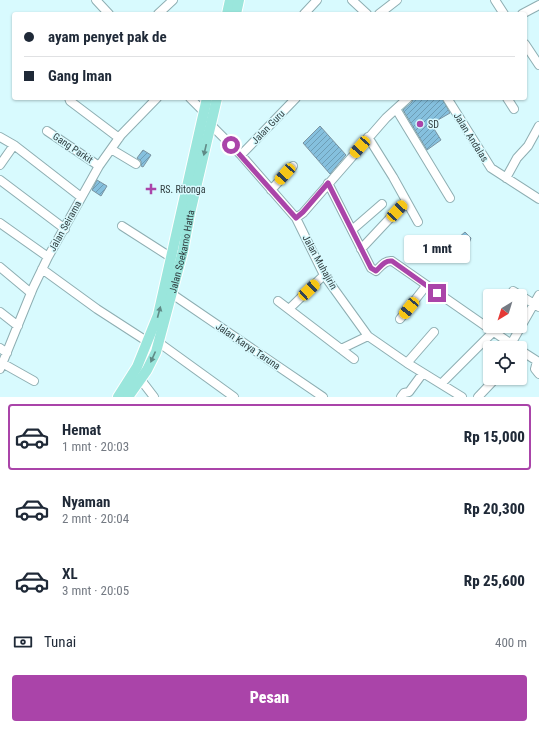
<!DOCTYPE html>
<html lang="id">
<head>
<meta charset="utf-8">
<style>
	:root { --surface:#fff; --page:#f2f2f3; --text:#1f2937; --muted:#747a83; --line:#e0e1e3; --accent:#aa44a9 }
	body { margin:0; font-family:"Roboto Condensed",sans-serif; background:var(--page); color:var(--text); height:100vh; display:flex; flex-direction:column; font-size:15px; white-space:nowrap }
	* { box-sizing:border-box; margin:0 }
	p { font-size:13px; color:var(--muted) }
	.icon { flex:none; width:22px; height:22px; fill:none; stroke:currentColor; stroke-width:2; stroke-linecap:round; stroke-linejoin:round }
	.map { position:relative; height:397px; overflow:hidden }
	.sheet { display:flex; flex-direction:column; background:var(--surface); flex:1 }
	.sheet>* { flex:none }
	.hud { position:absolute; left:12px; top:12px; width:515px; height:88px; border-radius:4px; box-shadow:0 1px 3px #0004; display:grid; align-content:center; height:88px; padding:0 12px; background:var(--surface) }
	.needle { width:26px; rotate:218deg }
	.controls { position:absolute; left:483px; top:289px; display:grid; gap:8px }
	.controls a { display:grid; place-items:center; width:44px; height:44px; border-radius:4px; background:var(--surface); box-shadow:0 1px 3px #0004; font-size:20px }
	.end { position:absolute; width:18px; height:18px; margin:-9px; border:5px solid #aa44a9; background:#fff; box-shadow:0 0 0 2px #fff }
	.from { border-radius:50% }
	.bubble { position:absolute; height:28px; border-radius:4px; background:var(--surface); box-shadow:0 1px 3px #0004; font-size:13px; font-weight:800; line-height:28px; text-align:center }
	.car { position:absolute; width:12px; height:24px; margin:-12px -6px; border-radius:5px; box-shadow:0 0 3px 1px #0007; background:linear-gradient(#f5c518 24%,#345 0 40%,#f5c518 0 76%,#345 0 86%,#f5c518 0) }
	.hud b { display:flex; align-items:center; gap:14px; height:38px; font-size:15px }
	.hud b+b { border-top:1px solid var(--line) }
	.hud i { width:10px; height:10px; background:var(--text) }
	ul { padding:7px 0 0; list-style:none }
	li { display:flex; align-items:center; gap:12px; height:66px; margin:0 8px 6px; padding:0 4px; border:2px solid transparent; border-radius:4px }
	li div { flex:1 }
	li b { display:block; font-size:15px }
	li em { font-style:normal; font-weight:800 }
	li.active { border-color:var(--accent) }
	li>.icon { width:36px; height:36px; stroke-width:1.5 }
	.pay { display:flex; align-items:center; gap:10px; height:44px; padding:0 12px; font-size:15px }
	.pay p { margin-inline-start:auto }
	.action { display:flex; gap:8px; margin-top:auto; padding:8px 12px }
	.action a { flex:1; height:46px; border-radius:4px; background:var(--accent); color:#fff; font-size:16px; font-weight:800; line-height:46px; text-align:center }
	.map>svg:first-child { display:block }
</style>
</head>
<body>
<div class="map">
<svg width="539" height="397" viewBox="0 0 539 397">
	<defs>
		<pattern id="building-hatch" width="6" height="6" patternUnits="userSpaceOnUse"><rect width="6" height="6" fill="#85c0de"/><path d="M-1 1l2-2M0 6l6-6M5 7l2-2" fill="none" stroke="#6d9db5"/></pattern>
	</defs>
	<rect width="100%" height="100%" fill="#d8fafe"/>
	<path fill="url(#building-hatch)" stroke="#7b94a2" d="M413,98H442L450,113L431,124L441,140L427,150L403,110L412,102Z
		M320,126L346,155L330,174L303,143Z
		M143,150L151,155L143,167L141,166V161L137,158Z
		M97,180L107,186L101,196L92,190Z
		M465,232L471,238L465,254L451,244Z"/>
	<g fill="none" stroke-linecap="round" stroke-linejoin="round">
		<g stroke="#8eaeb2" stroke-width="10">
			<path id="minor" d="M96,0L109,14
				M352,0L367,14
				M495,0L504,14
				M158,14L173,0
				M304,14L317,0
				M379,14L397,0
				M522,14L539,5
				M525,44L539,65
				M69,98L70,101L119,138
				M190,98L204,112
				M447,98L491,168L539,199
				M507,98L514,109
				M396,109L450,198
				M211,125L241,155L296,218L324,275L368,336L407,363L462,397
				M47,131L99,166
				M0,137L14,145L81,197
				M368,137L393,177L418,222
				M111,149L136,164
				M241,155L296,98
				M0,165L14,145
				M506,178L517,158L528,146L539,126
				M0,180L65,229
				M328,183L371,268L376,271C381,266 385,260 392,261L517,348
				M271,190L293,166
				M296,218L303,213L386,118L408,98
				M0,223L48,257
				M122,226L172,258
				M352,230L382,204
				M361,249L406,201
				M0,267L31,293
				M42,269L97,309L148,342
				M513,291L539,307
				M172,294L323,397
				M278,301L354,359
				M289,309L324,275
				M0,312L18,326
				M400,319L426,286
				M158,342L234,397
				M511,344L539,295
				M0,348L7,353
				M341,349L368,336
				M520,350L537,361L535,369L539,374
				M2,363L34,381
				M407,363L434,332
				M0,369L33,288L48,257L99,166L121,135L157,98
				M141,380L154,397
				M441,384L493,332
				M401,397L404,393L409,392L423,373
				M478,397L496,378"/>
		</g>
		<g stroke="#fff" stroke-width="12">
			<g id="major">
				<path d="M227,14L230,0"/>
				<path d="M236,14L239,0"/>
				<path d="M118,397L137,367L158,315L207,98"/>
				<path id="s1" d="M128,397L147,370L156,352L183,251L190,213L217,98"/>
			</g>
		</g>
		<use href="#minor" stroke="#fff" stroke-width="8"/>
		<use href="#major" stroke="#9ae6dc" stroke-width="10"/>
	</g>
	<defs><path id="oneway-solid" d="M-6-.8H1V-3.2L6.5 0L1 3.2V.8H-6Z"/></defs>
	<g fill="#608a86">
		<use href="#oneway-solid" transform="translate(205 150) rotate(103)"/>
		<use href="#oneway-solid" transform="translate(159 312) rotate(-75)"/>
		<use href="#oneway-solid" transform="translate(153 357) rotate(114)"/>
	</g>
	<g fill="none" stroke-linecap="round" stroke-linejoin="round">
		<path stroke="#aa44a9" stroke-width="5" d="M231,145L296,218L303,212L328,183L371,268L376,271C381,266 385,260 392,261L437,293"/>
	</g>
	<g fill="#aa44a9" stroke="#d8fafe" stroke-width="1.5">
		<circle cx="420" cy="124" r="4"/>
		<path d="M149 183h4v4h4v4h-4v4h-4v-4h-4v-4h4z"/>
	</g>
	<g text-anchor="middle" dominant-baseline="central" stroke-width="3" stroke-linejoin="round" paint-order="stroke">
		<g font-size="10" fill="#313e40" stroke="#d8fafe" text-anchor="start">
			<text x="428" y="124">SD</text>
			<text x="160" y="189">RS. Ritonga</text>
		</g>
		<g font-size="10" fill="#313e40" stroke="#d8fafe">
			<text transform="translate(268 127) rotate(-46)">Jalan Guru</text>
			<text transform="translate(471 137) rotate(58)">Jalan Andalas</text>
			<text transform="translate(73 148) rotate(34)">Gang Parkit</text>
			<text transform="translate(65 226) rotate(-61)">Jalan Seirama</text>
			<text stroke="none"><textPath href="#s1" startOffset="157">Jalan Soekarno Hatta</textPath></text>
			<text transform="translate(320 262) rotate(61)">Jalan Muhajirin</text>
			<text transform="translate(248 346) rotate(34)">Jalan Karya Taruna</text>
		</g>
	</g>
</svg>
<div class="controls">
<a><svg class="needle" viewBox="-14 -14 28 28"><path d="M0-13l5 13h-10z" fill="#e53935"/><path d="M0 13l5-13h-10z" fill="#747a83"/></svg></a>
<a><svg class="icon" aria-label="locate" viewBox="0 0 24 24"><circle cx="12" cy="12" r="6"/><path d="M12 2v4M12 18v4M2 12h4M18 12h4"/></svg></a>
</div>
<i class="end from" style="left:231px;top:145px"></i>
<i class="end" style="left:437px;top:293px"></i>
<div class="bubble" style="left:404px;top:235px;width:66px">1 mnt</div>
<i class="car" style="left:360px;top:147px;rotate:221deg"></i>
<i class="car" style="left:285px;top:174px;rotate:222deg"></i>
<i class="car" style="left:397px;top:211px;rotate:43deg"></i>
<i class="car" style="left:309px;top:290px;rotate:47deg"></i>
<i class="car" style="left:409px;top:308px;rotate:219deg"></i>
<div class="hud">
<b><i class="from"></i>ayam penyet pak de</b>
<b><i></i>Gang Iman</b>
</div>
</div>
<section class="sheet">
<ul>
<li class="active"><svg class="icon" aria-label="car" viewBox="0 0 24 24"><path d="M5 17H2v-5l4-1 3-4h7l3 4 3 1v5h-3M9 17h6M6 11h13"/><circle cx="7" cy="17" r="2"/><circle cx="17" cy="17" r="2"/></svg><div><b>Hemat</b><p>1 mnt · 20:03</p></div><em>Rp 15,000</em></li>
<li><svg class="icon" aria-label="car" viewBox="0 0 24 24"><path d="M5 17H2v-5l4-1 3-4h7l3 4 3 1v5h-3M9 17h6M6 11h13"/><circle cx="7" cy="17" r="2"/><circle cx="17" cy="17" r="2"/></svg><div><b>Nyaman</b><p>2 mnt · 20:04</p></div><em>Rp 20,300</em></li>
<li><svg class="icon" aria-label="car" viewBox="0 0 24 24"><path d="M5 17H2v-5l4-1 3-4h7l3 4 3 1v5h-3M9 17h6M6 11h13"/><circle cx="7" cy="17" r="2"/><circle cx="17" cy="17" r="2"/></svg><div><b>XL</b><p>3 mnt · 20:05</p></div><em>Rp 25,600</em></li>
</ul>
<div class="pay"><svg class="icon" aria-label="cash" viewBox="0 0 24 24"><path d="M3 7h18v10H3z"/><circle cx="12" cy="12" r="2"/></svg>Tunai<p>400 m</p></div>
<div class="action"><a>Pesan</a></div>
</section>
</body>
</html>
